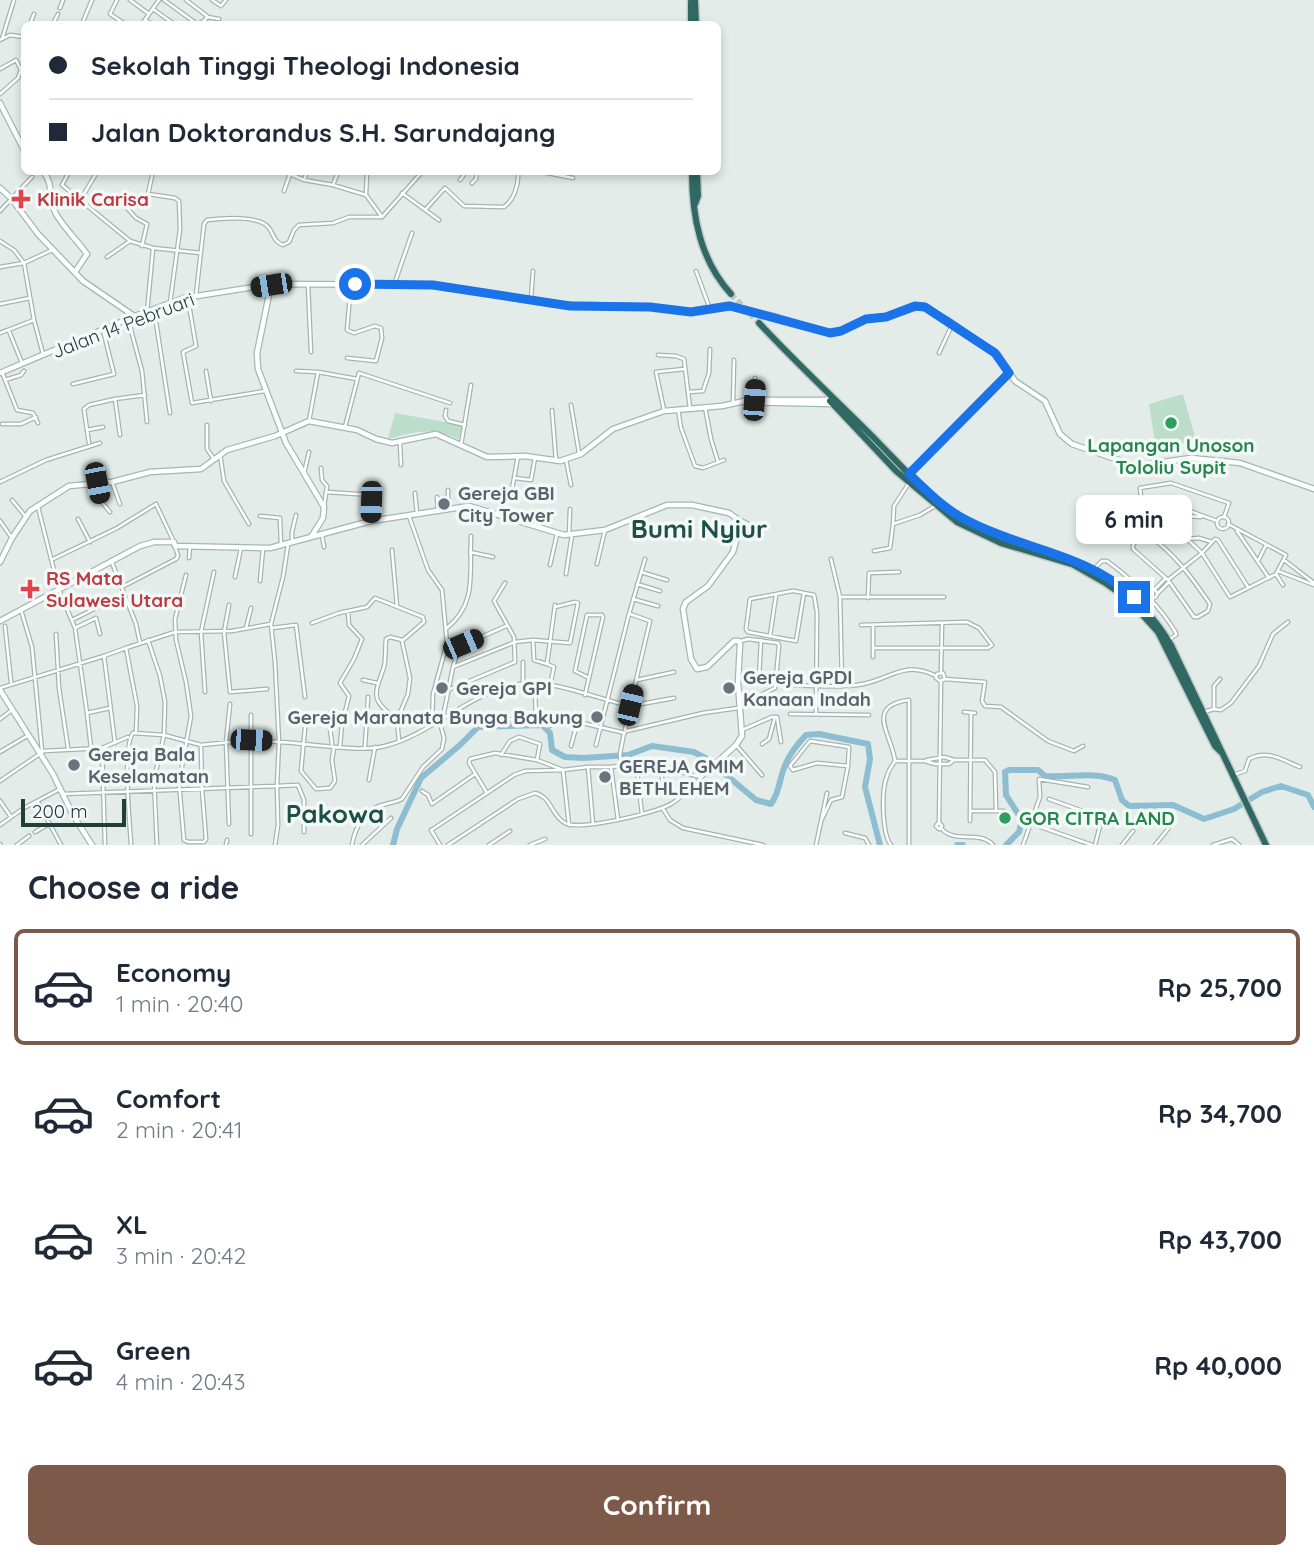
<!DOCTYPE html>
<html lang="en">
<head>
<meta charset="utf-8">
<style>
	:root { --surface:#fff; --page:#f2f2f3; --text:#1f2937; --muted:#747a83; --line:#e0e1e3; --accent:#7c5949 }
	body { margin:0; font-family:Quicksand,sans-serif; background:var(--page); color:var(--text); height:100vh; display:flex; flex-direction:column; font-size:26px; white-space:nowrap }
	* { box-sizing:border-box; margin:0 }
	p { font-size:23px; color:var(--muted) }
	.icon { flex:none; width:38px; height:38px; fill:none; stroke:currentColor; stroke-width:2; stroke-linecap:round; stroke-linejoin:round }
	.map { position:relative; height:845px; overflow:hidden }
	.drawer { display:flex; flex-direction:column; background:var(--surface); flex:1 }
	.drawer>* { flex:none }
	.banner { position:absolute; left:21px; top:21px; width:700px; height:154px; border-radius:10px; box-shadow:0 4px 10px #0003; display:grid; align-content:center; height:154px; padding:0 28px; background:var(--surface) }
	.scale { position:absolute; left:21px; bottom:18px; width:105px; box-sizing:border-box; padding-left:7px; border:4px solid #233d3a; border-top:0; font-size:19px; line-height:24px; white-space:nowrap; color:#233d3a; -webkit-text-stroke:5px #f3f9f7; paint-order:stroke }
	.end { position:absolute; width:32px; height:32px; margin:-16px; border:9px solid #1a73e8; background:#fff; box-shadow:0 0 0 4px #fff }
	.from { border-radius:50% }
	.bubble { position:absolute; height:49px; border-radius:10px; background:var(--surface); box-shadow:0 4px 10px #0003; font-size:23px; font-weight:800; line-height:49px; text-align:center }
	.car { position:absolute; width:21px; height:42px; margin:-21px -10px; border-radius:9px; box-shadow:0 0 5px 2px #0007; background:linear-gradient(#222 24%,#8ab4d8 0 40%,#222 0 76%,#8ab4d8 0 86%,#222 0) }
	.banner b { display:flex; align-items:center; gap:24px; height:66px; font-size:26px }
	.banner b+b { border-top:2px solid var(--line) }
	.banner i { width:18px; height:18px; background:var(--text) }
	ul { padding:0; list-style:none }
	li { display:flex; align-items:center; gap:21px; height:116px; margin:0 14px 10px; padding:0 14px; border:4px solid transparent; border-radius:10px }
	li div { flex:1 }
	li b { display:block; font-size:26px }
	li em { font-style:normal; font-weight:800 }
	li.selected { border-color:var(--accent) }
	li>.icon { width:63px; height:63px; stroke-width:1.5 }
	h2 { padding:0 28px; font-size:32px; line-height:84px }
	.action { display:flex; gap:14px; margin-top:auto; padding:14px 28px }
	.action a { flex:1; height:80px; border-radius:10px; background:var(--accent); color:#fff; font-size:28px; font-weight:800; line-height:80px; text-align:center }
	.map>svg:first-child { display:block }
</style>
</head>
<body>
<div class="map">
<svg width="1314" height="845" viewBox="0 0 1314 845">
	<rect width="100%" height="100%" fill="#e3ece9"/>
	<path fill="#bcddc9" d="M1183,394L1196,441L1156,449L1149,404Z
		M395,413L462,425L459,439C430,427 418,431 388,439Z"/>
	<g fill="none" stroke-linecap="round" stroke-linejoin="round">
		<path stroke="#8dbdd0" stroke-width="6" d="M393,845L397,829L421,778L460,745L478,727L542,725L550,733L552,750L565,757L583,758L628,755L652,746L694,752L707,759L756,800L771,804C781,789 778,783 784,768C789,754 797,745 806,735L819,734L868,744L870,759L865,787L880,845
			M957,845H963
			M1006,845L1019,832L1022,820L1006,795L1005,772L1009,770H1038L1045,776C1068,778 1094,771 1115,780L1122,800L1129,806L1173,805L1204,819L1234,809L1262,792L1281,786L1308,795L1314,807"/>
		<path stroke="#bdc9c6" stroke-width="6" stroke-dasharray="6 3" stroke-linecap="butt" d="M731,294L759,323"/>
		<g stroke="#a6b4b1" stroke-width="5">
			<path id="street" d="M117,0L110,14L125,24
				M130,0L149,14
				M164,0L197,24
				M186,0L207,16L206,19L199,24
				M212,0L221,6L226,0
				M60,8L63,0
				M153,9L174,24
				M207,17L219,19
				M145,20L152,24
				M30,24L34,14
				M53,24L58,14
				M82,24L92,0
				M142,24L159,0
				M2,39L14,0
				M0,40L10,35L24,37
				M0,69L16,60L21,70L18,78L0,94
				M69,172L62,185L130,241L153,248L201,253
				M285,172L304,180
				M307,172L304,180L333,185L366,195L382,217
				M542,172L573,178
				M152,176L148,194L175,198L179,201L180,229L170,303
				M460,180L466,172
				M472,183L476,179L477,172
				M333,185L338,172
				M284,191L290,174
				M402,193L439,220
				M366,195L367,172
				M81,199L97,172
				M126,207L136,218L147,224L142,246
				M425,210L445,188L464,206L504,207C514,200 519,184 518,172
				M0,211L32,177
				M382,217L422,172
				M0,241L14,250L24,263L34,320L43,354
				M107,257L130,241
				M0,267L24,263L52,250
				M696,271L710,309
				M308,285L311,352
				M394,285L412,233
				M196,295L204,224L207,220C222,218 260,215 269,228C274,235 274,242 283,245L289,242L294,230L299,225L333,223L349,217H382
				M188,299L196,346L183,352L192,403L265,391
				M531,299L533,271
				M0,304L30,298
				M154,309L170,413
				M147,312L153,249
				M128,319L142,371L147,422
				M9,331L22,363
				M0,333L34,320
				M939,353L952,325
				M658,355L676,356L684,359L690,408
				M347,358L376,361L382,338L381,328L375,326L354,333L347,330L351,284
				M206,371L211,401
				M296,371L318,372
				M2,372L17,410L33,413L38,423
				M5,380L21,375L24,371
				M73,384L114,374L103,330
				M689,392L703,391L709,373L710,349
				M754,400L755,378
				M733,404L734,360
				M571,405L579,453
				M705,407L711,439L718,462
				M678,409L681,428L695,466L703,468L724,460
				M446,410L445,416L448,421L465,425
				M552,410L556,461
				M664,410L656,372L684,369
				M309,421L318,372L357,379
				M2,424H21L36,417
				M207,425V449L214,459
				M103,427L87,430L84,409L89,405L115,399
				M345,427L359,373L450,403
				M87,430L89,443
				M120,435L115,399L145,395
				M400,443L401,465
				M461,445L471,385
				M220,454L224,481L249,524
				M566,460L571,485
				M321,468L322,480L327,486L324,507
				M304,473L309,452
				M515,478L531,480L535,458
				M0,482L46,460L100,443
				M112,482L120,504
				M97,483L100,500L110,512
				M448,490V507
				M326,492L372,495L376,483
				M415,493L417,514
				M511,495L518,456
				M437,497L438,512
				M12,500L26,517
				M38,507L59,590L75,628L87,713
				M1143,507L1168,503L1217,521
				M1134,512L1201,517
				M1143,513L1140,488L1171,483L1229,503L1224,517
				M260,516L280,518L281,546
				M409,516L428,570L442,590L447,643L433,694L432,723
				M1217 523a6 6 0 1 1 12 0a6 6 0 1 1-12 0Z
				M737,518L762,531
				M78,519L90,542
				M0,521L12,538
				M371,521L372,497
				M893,524L894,506L909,483
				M1176,530L1187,539
				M1237,531L1269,578
				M1146,533C1175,554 1190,575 1210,604L1208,611L1198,617H1194L1168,580L1133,549V545L1141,534Z
				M322,535L324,547
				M569,535L570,509
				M292,540V532L296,515
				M1212,542L1199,538L1187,539L1202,553L1230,597L1276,574L1286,555L1228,524
				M392,550L397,606
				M874,551L890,548L893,524L920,515L935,506
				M470,552L493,557
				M189,558L190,546
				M53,559L117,528L156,504L173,540
				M831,559L840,597L842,684
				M111,560L136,624L140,643
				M1284,560L1314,583
				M1258,561L1266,545
				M597,564L605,530
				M550,565L557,534
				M1094,569L1102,561H1107C1134,581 1159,604 1176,633V635L1168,640
				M1278,571L1314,585
				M641,572L667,580
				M566,574L572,535
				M1276,574L1283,585
				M186,575L175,619L176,640L186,682L191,716L179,783L184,840L188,842H204L206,839L202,789L201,746
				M235,577L241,548
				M1168,580L1202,553L1215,539L1218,540L1248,587
				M260,581L263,549
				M637,584L660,591
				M122,587L176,559L178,556L175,546
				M1149 594a4 4 0 1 1 8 0a4 4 0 1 1-8 0Z
				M1154,590L1166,578
				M804,593L796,641L748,632L746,629L750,599L792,591H794L814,595L817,612L816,714
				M1157,594L1169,582
				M840,597H944
				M868,598L869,573L899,572
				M633,599L658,606
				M229,605L224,632L230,692L267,689
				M21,610L32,647L42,751
				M630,614L650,621L630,706L674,698
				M72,620L98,607
				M312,623L339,613L367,607L375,598L423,617L424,622L402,641L410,678L408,694L397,720L399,741
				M861,625L967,622L979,628L992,645L988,648H873
				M873,625V657
				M5,626L11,682
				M75,628L96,618L100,634
				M246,628L251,608
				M272,628L296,625L305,697
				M447,628C478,603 469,572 471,536
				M56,634L59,688L68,748
				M770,636L776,595
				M148,640L160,676L165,702L164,735L154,780L157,845
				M533,640L570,643L578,603L575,602L555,607
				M453,667L515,642L533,640L534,660L547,664
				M941,672L942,624
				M759,678L761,640
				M945,679L943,673L937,674L936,678L940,681L945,679L985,682L982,701L985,706L1001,707L1048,741L1074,751L1083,746
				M363,680L377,683
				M637,680L674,672
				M523,684V662
				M535,684L536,723
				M791,685C810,686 845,688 863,684C893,678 904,660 936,676
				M550,686L554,667L547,664L555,605
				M0,688L104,656
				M448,690L515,662L514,637L494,601L505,583
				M205,692L201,632L214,572
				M585,695L603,617L602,615H587L575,671L589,678
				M740,705L775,688L779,646L778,643L748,639L741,641
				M1214,709V686L1220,679
				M964,712L975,713
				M1204,712L1214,709L1221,710L1231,703L1259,666L1273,634L1288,622
				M328,713L332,744
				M790,714L869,715
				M443,717L453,667L459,647L506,626
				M0,719L12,710
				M397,720C370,699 374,696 384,667C386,658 385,648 386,639L390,637L402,640
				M578,722L625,733
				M496,725H502L507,719L514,720L515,723L550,726
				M305,728L301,771L316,789L330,788L335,781L332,760L334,747
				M742,730L772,717H777L781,742
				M136,732L137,706L126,648L175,632L232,631L271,624
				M115,743L104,656L126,648
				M762,744L769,739L775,717
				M596,745L629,614L645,559
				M736,745L762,775
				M340,746L342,724L349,696L340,683L354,659L362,639L349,625L348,611
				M571,746L580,713
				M365,747L368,697
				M91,748L87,713L110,708
				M102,748L105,845
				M0,752L27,736
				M501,755L510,741L519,737L540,744L537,760
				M927,760L944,757L954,760
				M895,761C892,735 864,706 909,700V845
				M895,761H925L935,764H949L954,760H985L995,772L996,810
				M636,764L642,814
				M621,765L620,754L624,733
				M588,767H611L618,820
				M611,767L658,761L661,767L663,788L662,791L654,792
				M661,767L701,777
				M1233,775L1245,771L1249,759C1268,749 1282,760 1300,767
				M369,780L375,747
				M0,781L44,751L102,748L128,737
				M422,791L428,795L432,804L475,774
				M487,793L469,763L470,759L495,753L537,760L563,770L588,767L593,824
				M63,794L277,786L279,742C307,743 361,753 385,746C433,734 470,691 520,684C553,679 597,699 630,706L625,730L627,731L703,713L738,708
				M1049,799L1102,818L1095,845
				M0,801L11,817
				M38,802L61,845
				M663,809L670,820L683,828L763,845
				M970,811H1004
				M822,819L831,800L842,797L848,766L817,763L793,770L790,766L810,741L849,747L848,766
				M970,821L971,713
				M939,822L941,682
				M939,822L942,826L939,829L936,826Z
				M229,824L226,742L230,704
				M0,825L24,808L60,789
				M1035,825L1092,845
				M941,828C955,845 979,829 993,845
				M35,832L49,824
				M845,833L865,838L869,845
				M251,834V715
				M0,844V845
				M17,845L29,836
				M131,845C130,824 122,747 133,733L164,735L201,745L251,740L279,742L275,662L271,624L283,577L288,545
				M226,845L227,840
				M275,845L278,825L277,786L298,785L304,800V832
				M352,845C355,826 366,808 386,804C393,802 397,802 402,799L423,767L442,749L444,738L439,719
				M362,845L391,818
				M440,845L431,830L433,829L514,775L525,771L563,770L569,825
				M448,845L518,799L535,793C552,797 551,816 565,823C580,831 656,813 671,804C686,795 699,779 712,767
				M489,845L510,831
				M530,845L545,839
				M816,845L827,793
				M891,845C882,834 881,791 887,776C888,771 892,766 895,761
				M1023,845L1040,797L1039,779L1088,787
				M1122,845L1133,831
				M1155,845L1168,829
				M1213,845L1232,839L1239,845"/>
		</g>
		<g stroke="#a1b8b3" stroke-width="7">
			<path id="secondary" d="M0,103L24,150
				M43,172C54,183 48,199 56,214C64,228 77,240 87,254L75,272
				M0,188L11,198L38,234L83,281L134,316
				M271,285L257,353L258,369L286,443L324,507L323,518L311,537
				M0,373L135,316L184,298L273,284L433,285L552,304L650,307L686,312L727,305L777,317L830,333L841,331L862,320L886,317L921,306L946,319L998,355L1015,381L1045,401L1060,434L1072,444L1136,466L1191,458L1240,463L1314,489
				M745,402L834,404
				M909,474L1009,373
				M0,562L12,538L30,511L69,486L112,482L150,472L201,469L227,450L275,436L309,421L357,430L376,439L392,443L436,434L487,457L525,456L560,461L581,454L613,429L664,411L722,406L749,400H829
				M0,621L140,546L154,542H174L175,546L270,548L371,521L469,506L564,535L605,530L667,505H692L729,513L736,518L740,525L733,552L708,586L686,602L683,609L691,659L697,669L707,667L734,641H739L740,644L738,683L742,736L736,745L712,767
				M0,690L53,774L73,815L92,845"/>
		</g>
		<g stroke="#c1c9c8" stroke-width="9">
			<path id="highway" d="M695,0L696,24
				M691,2V24
				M692,172C692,216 700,260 731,294
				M695,204L698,196L697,172
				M759,323C795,362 834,398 872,436C898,462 923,492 954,513C977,529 1005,537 1032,546C1094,565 1137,588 1171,645L1266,845
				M830,401L896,471L957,522L1001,543L1072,564L1107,584L1128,599L1158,632L1215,746L1221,752"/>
		</g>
		<use href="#street" stroke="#fff" stroke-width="2.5"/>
		<use href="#secondary" stroke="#fff" stroke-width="4.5"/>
		<use href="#highway" stroke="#306964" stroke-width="6"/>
	</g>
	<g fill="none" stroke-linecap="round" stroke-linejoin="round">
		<path stroke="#1a73e8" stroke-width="9" d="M355,284L433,285L570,306L650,307L691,312L730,306L830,333L841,331L866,319L886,317L915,306L925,307L995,353L1009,373L909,474C927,491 945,510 968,521C1026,551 1082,552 1134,597"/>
	</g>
	<g fill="#e0444e" stroke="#f3f9f7" stroke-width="2.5">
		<path d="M17.5 188.5h7v7h7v7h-7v7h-7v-7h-7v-7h7z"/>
		<path d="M26.5 578.5h7v7h7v7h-7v7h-7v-7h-7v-7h7z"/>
	</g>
	<g fill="#2e9e5b" stroke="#f3f9f7" stroke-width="2.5">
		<circle cx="1171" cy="423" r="7"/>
		<circle cx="1005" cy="818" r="7"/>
	</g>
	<g fill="#6b7280" stroke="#f3f9f7" stroke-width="2.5">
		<circle cx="444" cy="504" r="7"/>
		<circle cx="442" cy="688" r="7"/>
		<circle cx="729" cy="688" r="7"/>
		<circle cx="597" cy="717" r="7"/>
		<circle cx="74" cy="765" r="7"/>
		<circle cx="605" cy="777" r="7"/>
	</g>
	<g text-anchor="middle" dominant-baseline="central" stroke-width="7" stroke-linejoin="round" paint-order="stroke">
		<g font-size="19" font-weight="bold" fill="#be3a42" stroke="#f3f9f7" text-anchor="start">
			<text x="37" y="199">Klinik Carisa</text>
			<text x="46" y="578">RS Mata<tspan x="46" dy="22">Sulawesi Utara</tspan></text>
		</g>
		<g font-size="19" fill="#233d3a" stroke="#f3f9f7">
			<text transform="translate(123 325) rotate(-21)">Jalan 14 Pebruari</text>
		</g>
		<g font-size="19" font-weight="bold" fill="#27864d" stroke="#f3f9f7">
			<text x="1171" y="445">Lapangan Unoson<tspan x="1171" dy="22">Tololiu Supit</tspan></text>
			<text x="1019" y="818" text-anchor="start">GOR CITRA LAND</text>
		</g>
		<g font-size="19" font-weight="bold" fill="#5b616d" stroke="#f3f9f7" text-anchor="start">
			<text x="458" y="493">Gereja GBI<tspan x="458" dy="22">City Tower</tspan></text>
			<text x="743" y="677">Gereja GPDI<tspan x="743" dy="22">Kanaan Indah</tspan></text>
			<text x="456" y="688">Gereja GPI</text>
			<text x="583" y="717" text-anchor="end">Gereja Maranata Bunga Bakung</text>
			<text x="88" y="754">Gereja Bala<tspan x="88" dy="22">Keselamatan</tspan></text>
			<text x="619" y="766">GEREJA GMIM<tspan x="619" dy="22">BETHLEHEM</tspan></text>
		</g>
		<g font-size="26" font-weight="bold" fill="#1f4f49" stroke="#f3f9f7">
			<text x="699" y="528">Bumi Nyiur</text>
			<text x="335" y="813">Pakowa</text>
		</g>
	</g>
</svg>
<div class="scale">200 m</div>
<i class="end from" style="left:355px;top:284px"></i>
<i class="end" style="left:1134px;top:597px"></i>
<div class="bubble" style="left:1076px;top:495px;width:116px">6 min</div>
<i class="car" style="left:271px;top:285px;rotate:261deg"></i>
<i class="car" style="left:754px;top:400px;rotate:4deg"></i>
<i class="car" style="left:97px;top:483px;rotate:169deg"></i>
<i class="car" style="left:371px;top:502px;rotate:182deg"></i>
<i class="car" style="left:463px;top:644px;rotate:67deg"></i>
<i class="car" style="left:630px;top:705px;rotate:13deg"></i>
<i class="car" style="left:251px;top:740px;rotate:92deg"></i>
<div class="banner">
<b><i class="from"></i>Sekolah Tinggi Theologi Indonesia</b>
<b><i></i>Jalan Doktorandus S.H. Sarundajang</b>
</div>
</div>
<section class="drawer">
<h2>Choose a ride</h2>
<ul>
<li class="selected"><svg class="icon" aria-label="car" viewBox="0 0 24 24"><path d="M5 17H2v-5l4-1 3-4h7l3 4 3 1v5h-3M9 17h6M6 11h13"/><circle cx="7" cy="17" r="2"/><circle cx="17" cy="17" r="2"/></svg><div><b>Economy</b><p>1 min · 20:40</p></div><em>Rp 25,700</em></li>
<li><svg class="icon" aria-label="car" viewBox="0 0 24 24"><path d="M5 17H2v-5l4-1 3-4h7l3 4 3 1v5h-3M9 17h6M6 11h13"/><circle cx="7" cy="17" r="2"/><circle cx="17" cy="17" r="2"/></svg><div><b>Comfort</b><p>2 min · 20:41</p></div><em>Rp 34,700</em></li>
<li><svg class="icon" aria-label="car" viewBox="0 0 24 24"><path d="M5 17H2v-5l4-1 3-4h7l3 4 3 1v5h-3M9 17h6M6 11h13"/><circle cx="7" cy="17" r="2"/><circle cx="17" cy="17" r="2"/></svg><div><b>XL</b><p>3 min · 20:42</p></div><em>Rp 43,700</em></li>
<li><svg class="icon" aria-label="car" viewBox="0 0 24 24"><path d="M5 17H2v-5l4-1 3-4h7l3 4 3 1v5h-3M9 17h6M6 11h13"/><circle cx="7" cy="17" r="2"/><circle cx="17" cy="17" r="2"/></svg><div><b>Green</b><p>4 min · 20:43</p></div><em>Rp 40,000</em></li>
</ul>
<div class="action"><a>Confirm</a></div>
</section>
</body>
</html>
